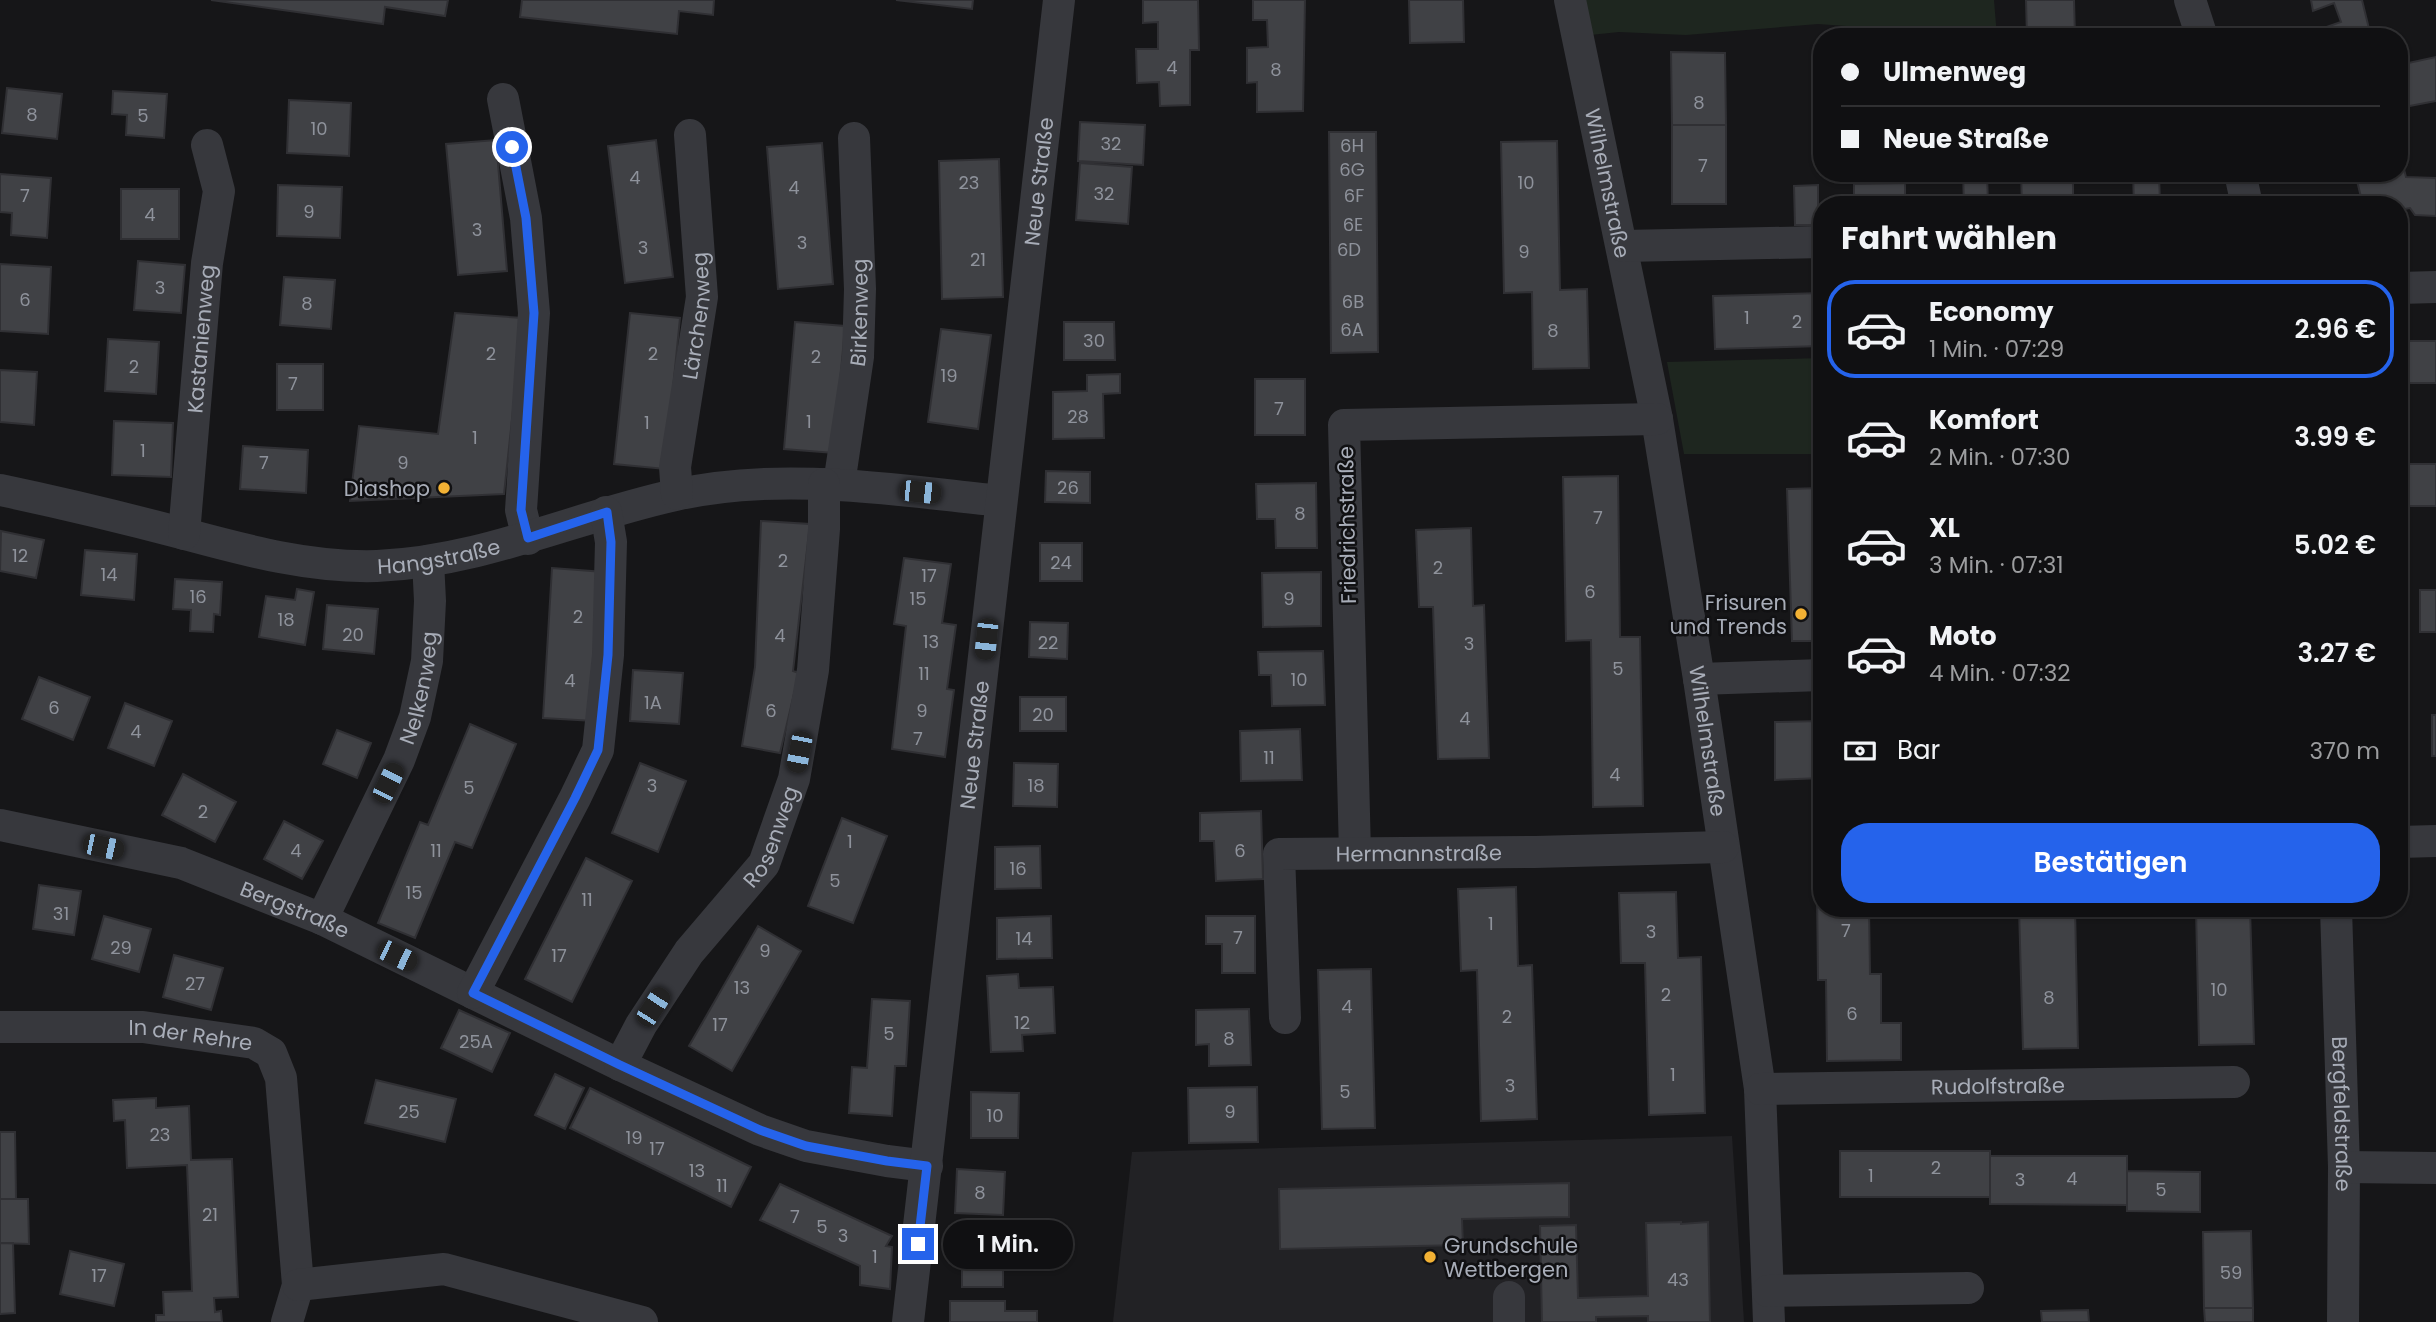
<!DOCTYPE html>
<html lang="de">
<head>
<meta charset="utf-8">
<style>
	:root { --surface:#101012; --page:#1e1e20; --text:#f1f3f6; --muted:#9c9d9f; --line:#303032; --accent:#2563eb }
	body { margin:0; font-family:Poppins,sans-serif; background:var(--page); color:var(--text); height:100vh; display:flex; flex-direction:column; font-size:26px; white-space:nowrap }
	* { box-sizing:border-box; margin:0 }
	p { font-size:23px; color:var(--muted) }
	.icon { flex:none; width:38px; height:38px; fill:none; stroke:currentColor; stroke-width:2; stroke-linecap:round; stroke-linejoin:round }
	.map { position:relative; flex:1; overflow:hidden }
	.side { position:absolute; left:1813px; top:196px; width:595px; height:721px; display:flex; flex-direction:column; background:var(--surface); border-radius:28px; box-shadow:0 2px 5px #0004,0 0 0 2px var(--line) }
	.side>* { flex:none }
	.guide { position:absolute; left:1813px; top:28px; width:595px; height:154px; border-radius:28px; box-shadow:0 2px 5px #0004,0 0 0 2px var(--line); display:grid; align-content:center; height:154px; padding:0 28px; background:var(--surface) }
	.end { position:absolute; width:32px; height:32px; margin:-16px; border:9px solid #2563eb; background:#fff; box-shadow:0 0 0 4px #fff }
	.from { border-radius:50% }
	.bubble { position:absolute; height:49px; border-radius:24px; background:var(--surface); box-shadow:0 2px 5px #0004,0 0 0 2px var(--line); font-size:23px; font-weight:600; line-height:49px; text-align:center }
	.car { position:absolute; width:21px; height:42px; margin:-21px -10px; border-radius:9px; box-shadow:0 0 5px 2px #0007; background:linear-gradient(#222 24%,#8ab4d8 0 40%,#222 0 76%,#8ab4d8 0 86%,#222 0) }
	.guide b { display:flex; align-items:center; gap:24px; height:66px; font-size:26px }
	.guide b+b { border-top:2px solid var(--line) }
	.guide i { width:18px; height:18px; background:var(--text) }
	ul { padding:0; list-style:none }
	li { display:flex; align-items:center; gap:21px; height:98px; margin:0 14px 10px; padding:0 14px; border:4px solid transparent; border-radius:28px }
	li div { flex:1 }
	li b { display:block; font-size:26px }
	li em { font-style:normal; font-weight:600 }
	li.on { border-color:var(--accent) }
	li>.icon { width:63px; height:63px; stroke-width:1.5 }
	h2 { padding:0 28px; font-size:32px; line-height:84px }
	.pay { display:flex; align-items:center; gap:18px; height:77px; padding:0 28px; font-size:26px }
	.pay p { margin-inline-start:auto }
	.cta { display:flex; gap:14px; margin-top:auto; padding:14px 28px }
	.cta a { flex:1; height:80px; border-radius:28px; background:var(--accent); color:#fff; font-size:28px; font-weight:600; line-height:80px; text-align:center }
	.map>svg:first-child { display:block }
</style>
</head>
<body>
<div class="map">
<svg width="2436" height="1322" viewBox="0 0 2436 1322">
	<rect width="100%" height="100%" fill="#161618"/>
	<path fill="#222225" d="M1732,1136L1744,1322H1113L1132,1152Z"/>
	<path fill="#1e261f" d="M1582,0H1994L1997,37L1818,24L1686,35L1619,32L1590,35Z
		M1822,358V454H1684L1667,362Z"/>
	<path fill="#404145" stroke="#303034" stroke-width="2" d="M211,0H448L445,16L385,7L383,24Z
		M522,0H714L713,15L679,11L677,34L520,17Z
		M896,0H973L972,9Z
		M1143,0H1198L1199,50H1190V105L1160,106L1159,82L1137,83L1136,49H1158V22L1143,23Z
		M1253,0H1305L1303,111L1257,112V82L1247,83V48L1268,47L1267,20H1253Z
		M1409,0H1463L1464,42L1410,43Z
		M2026,0H2074L2075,37H2027Z
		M2311,0H2362L2371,37H2319L2318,30L2341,22L2334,3L2313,11Z
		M1671,52L1725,53L1726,125H1672Z
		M2436,57V101L2399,108V65Z
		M7,88L62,94L57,139L2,133Z
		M113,91L167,94L164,138L126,135L127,115L112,114Z
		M289,100L351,103L349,156L287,153Z
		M1080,122L1145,125L1143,165L1078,161Z
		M1672,125H1726V204H1672Z
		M1329,132H1376L1378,352L1331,353Z
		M496,140L507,271L458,275L446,144Z
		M656,140L673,277L625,283L608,146Z
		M1557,141L1560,290L1587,289L1589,368L1533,369L1532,292L1504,293L1501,142Z
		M822,143L833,284L778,289L767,147Z
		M2399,150L2406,177L2436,178V216L2415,215L2410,208L2399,210V205H2363L2355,173H2399Z
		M999,159L1003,297L942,299L939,161Z
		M1080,163L1132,167L1128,224L1076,220Z
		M1860,173H1911V183L1860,184Z
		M1963,173H1987L1988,205H1964Z
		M2021,173H2073V205H2022Z
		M2133,173H2159L2160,205H2134Z
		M0,174L51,178L47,238L11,235L12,213L0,212Z
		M1905,183V205H1854V184Z
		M278,185L342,187L340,238L277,236Z
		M1818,185V225H1795L1794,186Z
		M121,189H179V239H121Z
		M138,261L185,265L181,313L134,310Z
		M0,264L51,267L48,334L0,331Z
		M284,277L335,280L331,329L280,325Z
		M1822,293V346L1715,349L1713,296Z
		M455,313L523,318L504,494L350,501L359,426L438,434Z
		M630,313L680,318L665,469L614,464Z
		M795,322L845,326L834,453L784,449Z
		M1064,322H1114L1115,360H1064Z
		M941,329L991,335L978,429L928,422Z
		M108,339L159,342L156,394L105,391Z
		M2399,341H2436V383H2399Z
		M277,364H323V410H277Z
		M0,370L37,372L34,425L0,422Z
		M1120,374V393L1103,394L1104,438L1053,439V392L1087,391V375Z
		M1255,379H1305V435H1255Z
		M114,421L173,423L171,477L112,475Z
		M243,446L308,450L306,493L240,489Z
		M2408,464H2436V506H2408Z
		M1046,471L1090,472V503L1045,502Z
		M1618,476L1620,637H1640L1643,806L1593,807L1591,640L1566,641L1563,477Z
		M1316,483L1317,548H1276L1275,519H1257L1256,484Z
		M1822,488V641H1792L1787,489Z
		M761,521L810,524L793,671L799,673L780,753L742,746L755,667Z
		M1471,528L1473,606L1484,605L1489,758L1438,759L1433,607H1419L1416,530Z
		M1,531L44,540L36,578L0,571Z
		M1040,543H1082V581H1040Z
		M85,550L137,554L134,600L81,595Z
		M904,558L951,564L942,623L956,625L947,689L954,690L945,757L892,749L906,626L894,624Z
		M552,568L604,572L594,721L543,718Z
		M1321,572V626L1263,627L1262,573Z
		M175,579L222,582L220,615L214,614L213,632L190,631L191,610L173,609Z
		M297,589L314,592L305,645L259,637L266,596L295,600Z
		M2420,590H2436V632H2420Z
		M327,605L378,609L374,654L323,649Z
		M1030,622L1068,623L1067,659L1029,657Z
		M1323,651L1325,705L1272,706L1271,675H1259L1258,652Z
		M633,670L683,673L679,724L630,721Z
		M39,677L90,697L73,740L22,719Z
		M1020,697H1066V731H1020Z
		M125,703L172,721L154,766L108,748Z
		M2432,715H2436V756H2432Z
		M1822,721V778L1775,780V722Z
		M470,724L516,744L472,848L455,842L415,938L378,923L420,822L428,825Z
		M1300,729L1302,780L1241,781L1240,731Z
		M337,730L371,743L357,778L323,764Z
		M640,763L686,781L658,852L612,833Z
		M1014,763L1058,764L1057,807L1013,806Z
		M183,774L236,802L215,842L162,815Z
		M1261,811L1263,879L1216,881L1214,841H1200V813Z
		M842,818L887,836L853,923L808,906Z
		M284,821L323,841L302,879L264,859Z
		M1040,846L1041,888L995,889V847Z
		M586,858L632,881L572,1002L525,979Z
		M39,885L81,891L74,935L33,929Z
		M1516,887L1518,966L1532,965L1537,1119L1481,1121L1477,970L1461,971L1458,889Z
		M1817,888H1822V908H1869L1870,974H1881V1023H1901V1060L1827,1061L1826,980H1818Z
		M1676,892L1678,958L1701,957L1705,1113L1649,1115L1645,963H1621L1619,893Z
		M2019,908H2075L2078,1048L2023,1049Z
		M2196,908H2250L2254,1044L2199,1045Z
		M104,916L151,929L139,972L92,959Z
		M1051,916L1052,958L997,959V918Z
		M1206,916H1255V973H1222V944H1206Z
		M758,926L801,951L732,1071L689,1046Z
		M174,955L223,968L211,1010L163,997Z
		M1371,969L1375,1128L1322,1129L1318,970Z
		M1018,974L1019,988L1053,987L1055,1033L1022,1035L1023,1051L991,1052L987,976Z
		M872,999L910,1001L906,1066H895L892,1116L849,1113L852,1067L867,1068Z
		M1249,1009L1251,1065L1209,1066V1044L1196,1045V1010Z
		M459,1010L510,1033L492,1072L441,1048Z
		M555,1074L584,1088L565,1129L535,1115Z
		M376,1080L456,1099L445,1142L365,1123Z
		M1257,1087L1258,1142L1189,1143L1188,1088Z
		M590,1088L751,1167L731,1207L570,1128Z
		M971,1092L1019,1093L1018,1138H971Z
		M156,1098V1108L189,1106L191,1160L232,1159L238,1297L214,1298L215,1312L221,1311L222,1322H156V1315H164L163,1292L192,1291L187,1165L127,1168L125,1120L114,1121L113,1100Z
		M0,1132H15L16,1199H0Z
		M1840,1151H1990V1197H1840Z
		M1990,1156H2127V1205L1990,1204Z
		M957,1169L1005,1172L1003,1215L955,1213Z
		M2127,1171L2200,1172V1212L2127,1211Z
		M1569,1183V1217L1462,1219L1463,1245L1280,1249L1279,1189Z
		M780,1184L892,1236L886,1246L892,1247L890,1289L860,1285V1266L760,1220Z
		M0,1199H28L29,1244L0,1243Z
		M1681,1222V1224L1708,1222L1710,1322H1648V1316L1596,1317V1322H1542L1540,1226L1576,1225L1578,1298L1648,1296L1646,1223Z
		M1007,1231V1243H1034L1035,1265H1003V1287H962V1232Z
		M2251,1231L2253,1308H2204L2203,1232Z
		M0,1243H13L15,1313L0,1314Z
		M70,1251L124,1264L114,1306L60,1294Z
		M950,1301H1005V1311H1037V1322H950Z
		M2204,1308H2253V1322H2205Z
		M2088,1310L2089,1322H2042L2041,1311Z"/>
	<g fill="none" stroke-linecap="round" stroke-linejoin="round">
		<g stroke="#37383d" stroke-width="32">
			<path id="s1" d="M1570,0L1657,419L1699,679L1760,1089L1769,1322"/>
			<path d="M2190,0L2202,37"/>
			<path d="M503,99L526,218L534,313L521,510L528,539"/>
			<path d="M2240,173L2247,205"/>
			<path d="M1623,246L1822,242"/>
			<path d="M2399,288L2436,287"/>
			<path id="s2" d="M839,484L858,357L860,289L854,138"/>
			<path id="s3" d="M0,490C62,503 124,518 185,534C248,551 311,568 377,566C481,562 575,517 675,495C782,471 894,490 1001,501"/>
			<path id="s4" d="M677,494L675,467L702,297L690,135"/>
			<path id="s5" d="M184,534L207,263L219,191L207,145"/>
			<path d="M1699,679L1822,675"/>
			<path id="s6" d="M0,825L181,863L322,919L620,1065L760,1130L806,1146L887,1161L927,1166"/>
			<path d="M2399,842L2436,841"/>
			<path d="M1355,853L1344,425L1657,419"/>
			<path id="s7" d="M2336,908L2344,1167L2343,1322"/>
			<path id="s8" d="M322,919L399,760L415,717L427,661L430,601L428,561"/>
			<path d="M473,993L575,798L598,750L608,655L611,542L606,512"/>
			<path id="s9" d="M1285,1018L1279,854L1535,852L1723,847"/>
			<path id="s10" d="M0,1027H143L254,1043L271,1053L281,1078L298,1285L287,1322"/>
			<path id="s11" d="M620,1065L641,1025L689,952L764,864L794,779L813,670L824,529V484"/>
			<path id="s12" d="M1760,1089L2234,1082"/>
			<path d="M2344,1167L2436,1168"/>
			<path d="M298,1285L444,1269L642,1322"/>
			<path d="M1768,1291L1968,1288"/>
			<path d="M1509,1297V1322"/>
			<path id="s13" d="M908,1322L1059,0"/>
		</g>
	</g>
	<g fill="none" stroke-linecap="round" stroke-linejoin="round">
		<path stroke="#2563eb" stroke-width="9" d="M512,147L526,218L534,313L521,510L528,538L607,512L611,542L608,655L598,750L575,798L473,993L620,1065L760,1130L806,1146L887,1161L927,1166L918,1244"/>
	</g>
	<g fill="#f2b134" stroke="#111113" stroke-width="2.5">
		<circle cx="444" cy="488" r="7"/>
		<circle cx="1801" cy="614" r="7"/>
		<circle cx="1430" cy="1257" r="7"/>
	</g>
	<g text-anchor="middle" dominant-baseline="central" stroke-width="5" stroke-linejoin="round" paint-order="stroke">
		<g font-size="18" fill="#8e929b">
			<text x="1172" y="67">4</text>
			<text x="1276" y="69">8</text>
			<text x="1699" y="102">8</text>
			<text x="32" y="114">8</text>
			<text x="143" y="115">5</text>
			<text x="319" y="128">10</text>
			<text x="1111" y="143">32</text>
			<text x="1352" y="145">6H</text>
			<text x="1703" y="165">7</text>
			<text x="1352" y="169">6G</text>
			<text x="635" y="177">4</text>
			<text x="969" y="182">23</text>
			<text x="1526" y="182">10</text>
			<text x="794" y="187">4</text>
			<text x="1104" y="193">32</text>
			<text x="25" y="195">7</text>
			<text x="1354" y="195">6F</text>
			<text x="309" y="211">9</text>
			<text x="150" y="214">4</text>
			<text x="1353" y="224">6E</text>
			<text x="477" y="229">3</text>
			<text x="802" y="242">3</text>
			<text x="643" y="247">3</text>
			<text x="1349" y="249">6D</text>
			<text x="1524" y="251">9</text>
			<text x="978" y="259">21</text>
			<text x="160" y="287">3</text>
			<text x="25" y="299">6</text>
			<text x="1353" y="301">6B</text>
			<text x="307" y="303">8</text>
			<text x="1747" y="317">1</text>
			<text x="1797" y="321">2</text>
			<text x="1352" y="329">6A</text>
			<text x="1553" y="330">8</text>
			<text x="1094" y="340">30</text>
			<text x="491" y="353">2</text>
			<text x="653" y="353">2</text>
			<text x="816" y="356">2</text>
			<text x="134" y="366">2</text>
			<text x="949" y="375">19</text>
			<text x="293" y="383">7</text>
			<text x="1279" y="408">7</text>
			<text x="1078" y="416">28</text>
			<text x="809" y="421">1</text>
			<text x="647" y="422">1</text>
			<text x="475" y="437">1</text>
			<text x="143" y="450">1</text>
			<text x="264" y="462">7</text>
			<text x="403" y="462">9</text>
			<text x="1068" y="487">26</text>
			<text x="1300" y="513">8</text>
			<text x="1598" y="517">7</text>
			<text x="20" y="555">12</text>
			<text x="783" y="560">2</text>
			<text x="1061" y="562">24</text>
			<text x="1438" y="567">2</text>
			<text x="109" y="574">14</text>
			<text x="929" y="575">17</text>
			<text x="1590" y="591">6</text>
			<text x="198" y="596">16</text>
			<text x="918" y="598">15</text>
			<text x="1289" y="598">9</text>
			<text x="578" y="616">2</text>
			<text x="286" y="619">18</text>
			<text x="353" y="634">20</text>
			<text x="780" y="635">4</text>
			<text x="931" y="641">13</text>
			<text x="1048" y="642">22</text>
			<text x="1469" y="643">3</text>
			<text x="1618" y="668">5</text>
			<text x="924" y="673">11</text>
			<text x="1299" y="679">10</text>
			<text x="570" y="680">4</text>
			<text x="653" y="702">1A</text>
			<text x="54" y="707">6</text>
			<text x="771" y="710">6</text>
			<text x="922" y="710">9</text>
			<text x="1043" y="714">20</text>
			<text x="1465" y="718">4</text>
			<text x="136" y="731">4</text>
			<text x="918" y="738">7</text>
			<text x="1269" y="757">11</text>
			<text x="1615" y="774">4</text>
			<text x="652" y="785">3</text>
			<text x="1036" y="785">18</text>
			<text x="469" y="787">5</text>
			<text x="203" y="811">2</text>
			<text x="850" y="841">1</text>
			<text x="296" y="850">4</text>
			<text x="436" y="850">11</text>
			<text x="1240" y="850">6</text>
			<text x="1018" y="868">16</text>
			<text x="835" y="880">5</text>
			<text x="414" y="892">15</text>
			<text x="587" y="899">11</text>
			<text x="61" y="913">31</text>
			<text x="1491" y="923">1</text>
			<text x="1846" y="930">7</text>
			<text x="1651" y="931">3</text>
			<text x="1238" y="937">7</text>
			<text x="1024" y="938">14</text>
			<text x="121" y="947">29</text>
			<text x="765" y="950">9</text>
			<text x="559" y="955">17</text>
			<text x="195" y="983">27</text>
			<text x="742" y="987">13</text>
			<text x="2219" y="989">10</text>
			<text x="1666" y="994">2</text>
			<text x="2049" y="997">8</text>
			<text x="1347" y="1006">4</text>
			<text x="1852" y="1013">6</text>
			<text x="1507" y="1016">2</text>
			<text x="1022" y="1022">12</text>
			<text x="720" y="1024">17</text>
			<text x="889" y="1033">5</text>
			<text x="1229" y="1038">8</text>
			<text x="476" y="1041">25A</text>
			<text x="1673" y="1074">1</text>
			<text x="1510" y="1085">3</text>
			<text x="1345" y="1091">5</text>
			<text x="409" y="1111">25</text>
			<text x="1230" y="1111">9</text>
			<text x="995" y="1115">10</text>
			<text x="160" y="1134">23</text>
			<text x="634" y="1137">19</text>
			<text x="657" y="1148">17</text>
			<text x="1936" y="1167">2</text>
			<text x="697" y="1170">13</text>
			<text x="1871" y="1175">1</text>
			<text x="2072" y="1178">4</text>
			<text x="2020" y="1179">3</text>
			<text x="722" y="1185">11</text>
			<text x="2161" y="1189">5</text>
			<text x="980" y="1192">8</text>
			<text x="210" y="1214">21</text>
			<text x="795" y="1216">7</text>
			<text x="822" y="1226">5</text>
			<text x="843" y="1235">3</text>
			<text x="875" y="1256">1</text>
			<text x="2231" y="1272">59</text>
			<text x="99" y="1275">17</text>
			<text x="1678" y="1279">43</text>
		</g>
		<g font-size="21" fill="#a8adb8" stroke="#111113">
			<text stroke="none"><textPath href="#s13" startOffset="1148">Neue Straße</textPath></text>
			<text stroke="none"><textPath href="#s1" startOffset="187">Wilhelmstraße</textPath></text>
			<text stroke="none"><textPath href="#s2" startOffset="173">Birkenweg</textPath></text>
			<text stroke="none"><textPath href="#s4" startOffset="180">Lärchenweg</textPath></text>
			<text stroke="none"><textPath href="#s5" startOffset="196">Kastanienweg</textPath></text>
			<text transform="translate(1347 525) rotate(-91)">Friedrichstraße</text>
			<text stroke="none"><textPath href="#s3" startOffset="448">Hangstraße</textPath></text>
			<text stroke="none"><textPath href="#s8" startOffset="252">Nelkenweg</textPath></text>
			<text stroke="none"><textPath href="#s1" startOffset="754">Wilhelmstraße</textPath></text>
			<text stroke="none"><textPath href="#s13" startOffset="581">Neue Straße</textPath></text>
			<text stroke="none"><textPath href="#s11" startOffset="276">Rosenweg</textPath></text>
			<text stroke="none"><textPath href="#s9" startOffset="304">Hermannstraße</textPath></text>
			<text stroke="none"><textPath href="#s6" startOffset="308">Bergstraße</textPath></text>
			<text stroke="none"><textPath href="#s10" startOffset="191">In der Rehre</textPath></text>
			<text stroke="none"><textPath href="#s12" startOffset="238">Rudolfstraße</textPath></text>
			<text stroke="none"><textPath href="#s7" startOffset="206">Bergfeldstraße</textPath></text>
		</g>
		<g font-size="21" fill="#a8adb8" stroke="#111113" text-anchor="end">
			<text x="430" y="488">Diashop</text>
			<text x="1787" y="602">Frisuren<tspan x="1787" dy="24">und Trends</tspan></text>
			<text x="1444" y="1245" text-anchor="start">Grundschule<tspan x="1444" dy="24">Wettbergen</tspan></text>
		</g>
	</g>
</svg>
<i class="end from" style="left:512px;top:147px"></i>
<i class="end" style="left:918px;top:1244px"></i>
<div class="bubble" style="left:943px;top:1220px;width:130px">1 Min.</div>
<i class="car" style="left:920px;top:492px;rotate:96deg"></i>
<i class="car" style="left:986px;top:639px;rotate:186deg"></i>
<i class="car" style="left:799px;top:752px;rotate:191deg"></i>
<i class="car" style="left:388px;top:783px;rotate:26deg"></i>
<i class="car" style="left:103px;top:847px;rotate:102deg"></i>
<i class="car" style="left:397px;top:956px;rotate:116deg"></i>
<i class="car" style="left:653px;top:1007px;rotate:33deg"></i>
<div class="guide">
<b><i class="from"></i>Ulmenweg</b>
<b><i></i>Neue Straße</b>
</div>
<section class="side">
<h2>Fahrt wählen</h2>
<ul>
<li class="on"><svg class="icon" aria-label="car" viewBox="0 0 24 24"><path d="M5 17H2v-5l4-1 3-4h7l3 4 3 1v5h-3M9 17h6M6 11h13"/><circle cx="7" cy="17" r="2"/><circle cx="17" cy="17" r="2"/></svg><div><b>Economy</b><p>1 Min. · 07:29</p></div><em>2.96 €</em></li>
<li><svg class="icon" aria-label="car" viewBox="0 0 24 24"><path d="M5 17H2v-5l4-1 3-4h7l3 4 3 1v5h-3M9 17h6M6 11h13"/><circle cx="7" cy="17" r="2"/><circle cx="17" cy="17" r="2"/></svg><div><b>Komfort</b><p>2 Min. · 07:30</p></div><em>3.99 €</em></li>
<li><svg class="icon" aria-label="car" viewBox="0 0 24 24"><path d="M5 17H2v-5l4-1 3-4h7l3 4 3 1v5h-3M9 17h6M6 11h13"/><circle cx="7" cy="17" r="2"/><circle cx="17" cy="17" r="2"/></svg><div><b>XL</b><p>3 Min. · 07:31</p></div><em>5.02 €</em></li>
<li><svg class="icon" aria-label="car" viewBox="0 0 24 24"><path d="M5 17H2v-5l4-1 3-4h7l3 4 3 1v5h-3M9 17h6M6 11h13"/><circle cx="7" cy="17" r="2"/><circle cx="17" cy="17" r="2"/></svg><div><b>Moto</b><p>4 Min. · 07:32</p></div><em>3.27 €</em></li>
</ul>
<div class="pay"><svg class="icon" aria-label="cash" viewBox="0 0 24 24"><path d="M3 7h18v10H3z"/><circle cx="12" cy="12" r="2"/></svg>Bar<p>370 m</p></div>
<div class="cta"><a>Bestätigen</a></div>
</section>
</div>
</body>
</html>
